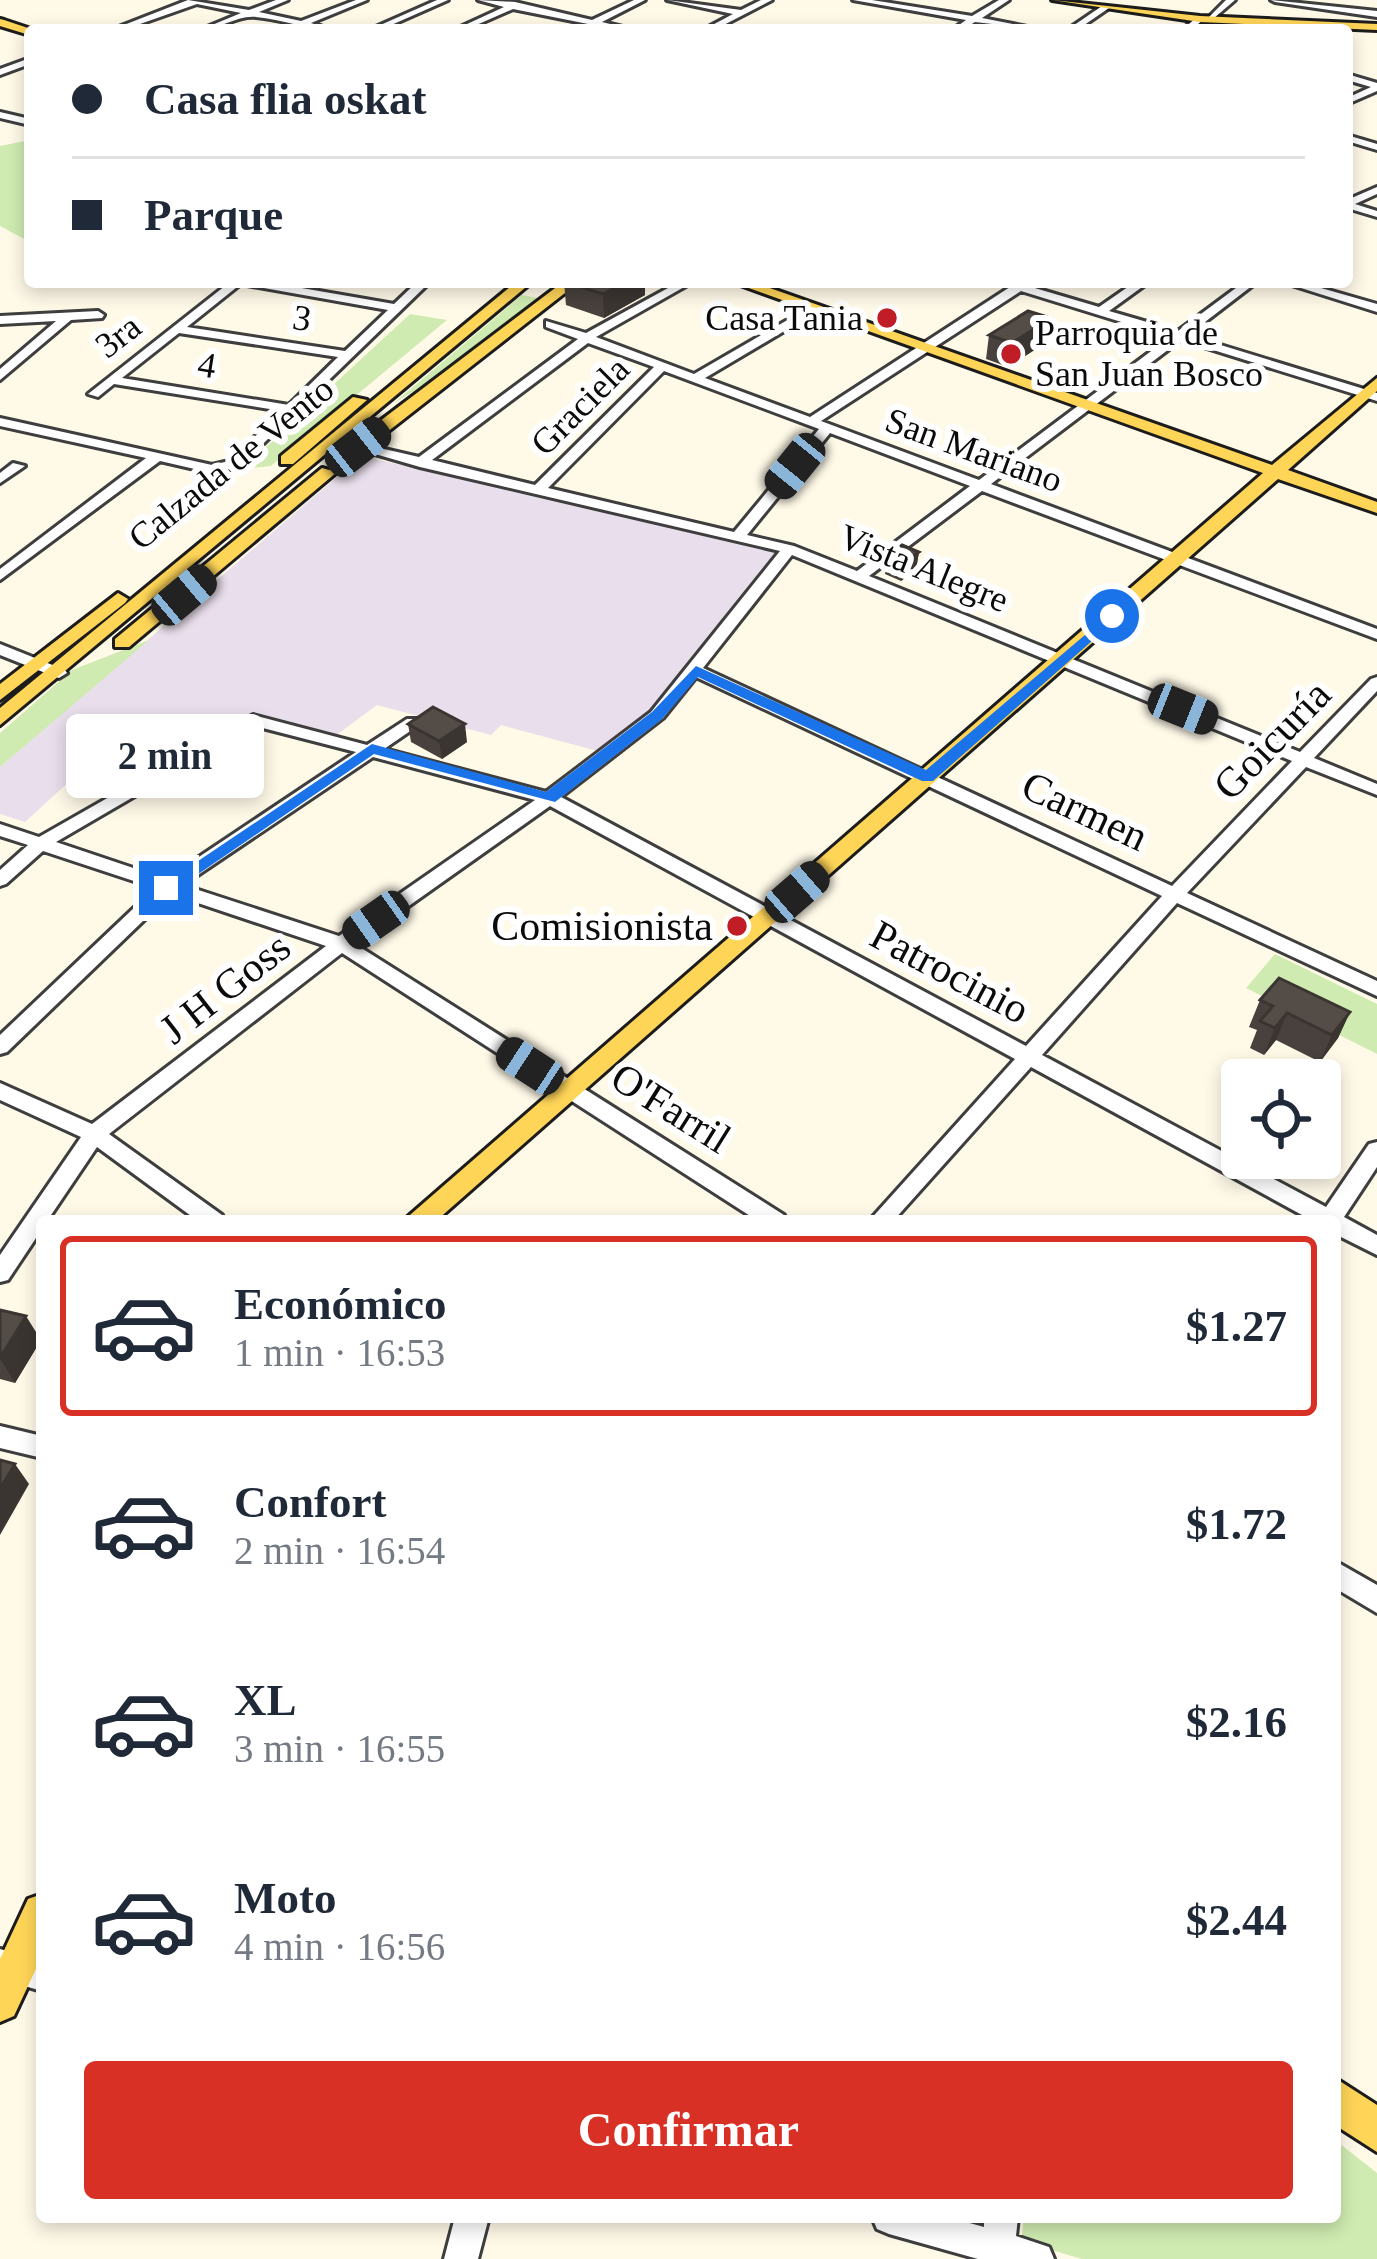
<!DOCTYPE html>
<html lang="es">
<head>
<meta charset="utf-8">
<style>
	:root { --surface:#fff; --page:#f6f6f7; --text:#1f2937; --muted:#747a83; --line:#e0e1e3; --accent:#d93025 }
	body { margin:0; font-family:"Times New Roman",serif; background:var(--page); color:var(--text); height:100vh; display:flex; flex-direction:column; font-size:45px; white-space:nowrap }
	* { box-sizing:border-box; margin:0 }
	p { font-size:39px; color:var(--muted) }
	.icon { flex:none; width:66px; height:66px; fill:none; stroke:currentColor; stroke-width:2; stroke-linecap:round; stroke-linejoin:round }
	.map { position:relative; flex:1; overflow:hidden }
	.details { position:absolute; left:36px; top:1215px; width:1305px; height:1008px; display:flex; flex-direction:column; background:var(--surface); border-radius:12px; box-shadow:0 6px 18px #0003 }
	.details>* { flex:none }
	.hud { position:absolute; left:24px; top:24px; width:1329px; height:264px; border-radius:12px; box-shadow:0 6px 18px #0003; display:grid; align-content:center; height:264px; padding:0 48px; background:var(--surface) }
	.buttons { position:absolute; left:1221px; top:1059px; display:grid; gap:24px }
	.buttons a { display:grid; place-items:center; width:120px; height:120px; border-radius:12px; background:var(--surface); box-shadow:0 6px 18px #0003; font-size:60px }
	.end { position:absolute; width:54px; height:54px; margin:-27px; border:15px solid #1a73e8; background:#fff; box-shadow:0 0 0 6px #fff }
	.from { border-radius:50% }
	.bubble { position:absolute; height:84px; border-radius:12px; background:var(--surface); box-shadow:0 6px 18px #0003; font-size:39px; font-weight:800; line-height:84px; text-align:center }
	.car { position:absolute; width:36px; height:72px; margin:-36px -18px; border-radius:15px; box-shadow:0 0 9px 3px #0007; background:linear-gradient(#222 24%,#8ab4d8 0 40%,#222 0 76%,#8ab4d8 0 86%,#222 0) }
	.hud b { display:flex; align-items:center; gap:42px; height:114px; font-size:45px }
	.hud b+b { border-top:3px solid var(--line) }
	.hud i { width:30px; height:30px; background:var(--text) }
	ul { padding:21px 0 0; list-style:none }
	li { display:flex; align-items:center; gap:36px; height:180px; margin:0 24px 18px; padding:0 24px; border:6px solid transparent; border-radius:12px }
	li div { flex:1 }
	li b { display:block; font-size:45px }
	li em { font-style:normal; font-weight:800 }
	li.current { border-color:var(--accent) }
	li>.icon { width:108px; height:108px; stroke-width:1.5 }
	.cta { display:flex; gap:24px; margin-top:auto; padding:24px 48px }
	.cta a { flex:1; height:138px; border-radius:12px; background:var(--accent); color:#fff; font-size:48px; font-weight:800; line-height:138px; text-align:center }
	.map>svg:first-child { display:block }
</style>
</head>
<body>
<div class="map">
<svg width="1377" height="2259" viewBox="0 0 1377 2259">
	<rect width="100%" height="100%" fill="#fffae8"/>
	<path fill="#e9deeb" d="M361,456L769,547L776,554L653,713L601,752L501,725L491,735L377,705L331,739L253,720L195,754L123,732L25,822L0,814V767Z"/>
	<path fill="#cfebb1" d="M30,140V242L0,226V146Z
		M522,295L538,298L440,376L394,403Z
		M410,314L447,320L271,466L242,469Z
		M149,640L0,767V733L72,670Z
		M1275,954L1377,1004V1054L1246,988Z
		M1335,2140L1377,2173V2259H1082L1031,2244L1022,2235L1024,2217H1335Z"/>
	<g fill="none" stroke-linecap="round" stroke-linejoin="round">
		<g stroke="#3e3e3e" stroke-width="6">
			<path id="minor" d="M188,0L249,10L276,0H288L259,12L301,21L356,0H367L311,23L333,30C307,30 282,19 256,17C237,15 219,30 200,30L241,13L197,4L123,30H111Z
				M437,0H448L380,30H369Z
				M478,0L515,2L592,20L634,0H645L602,22L635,30H618L513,9L465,30H454L504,7Z
				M667,0L741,10L761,0H772L714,30H703L733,14Z
				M853,0H872L972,16L999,0H1009L982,18L1043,30L975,22L962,30H952L966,20Z
				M1226,0H1235L1214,18H1208Z
				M1271,0L1377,11V17L1275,2Z
				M1102,6L1109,8L1077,30H1067Z
				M1197,17L1204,19L1191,30H1182Z
				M30,58V64L0,75V69Z
				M1347,74L1377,83V91L1347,104V98L1371,87L1347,80Z
				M0,112L30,119V125L0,118Z
				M1347,135L1377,144V150L1347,141Z
				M1377,187V194L1355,204L1377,211V217L1347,208V200Z
				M230,282H267L394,304L417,282H430L239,467L212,473L160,461L0,580V569L146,458L0,426V418L212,465L229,461L282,411L114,384L98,397L88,394ZM242,283L247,285L388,310L345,351L187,327ZM179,333L338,357L289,405L122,378Z
				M679,282H693L596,337L694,374L810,307H818V311L705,378L810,417L1010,287L999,282H1032L1028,286L1099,307L1135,282H1149L1109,311L1178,331L1244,282H1257L1188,335L1377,393V401L1181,340L991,484L1377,629V639L982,491L869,576L1300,752L1371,679L1377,677V691L1314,758L1377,784V795L1306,767L1187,893L1377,981V996L1177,903L1042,1055L1326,1207L1369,1144L1377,1142V1167L1344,1217L1377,1235V1255L1335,1234V1221H1313L1031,1067L893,1221H869L1015,1059L550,806L355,944L784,1215L787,1221H758L342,953L109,1134L222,1215L225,1221H198L97,1147L47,1221H42V1229L8,1280L0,1282V1255L81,1137L0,1100V1083L92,1124L326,946L171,894L7,1052L0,1054V1035L155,888L43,851L6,884L0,886V870L28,845L0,836V824L39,837L253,715L367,745L407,719H419V725L384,749L546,792L651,712L780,551L420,467L351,447L358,443L419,457L578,339L546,327V321L586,333ZM1021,291L1170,337L979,480L821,421ZM588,343L654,367L535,485L432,460ZM664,371L819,429L734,532L548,488ZM830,433L970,486L857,571L794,546L747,535ZM792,555L1292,761L1172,886L703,668ZM696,677L1162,896L1026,1046L561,797L663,718ZM255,726L356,752L166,879L56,842ZM373,757L535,800L339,936L183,885Z
				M1282,282H1300L1377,304V312Z
				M98,311L104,315L102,318L71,320L0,380V369L56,321L0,324V316Z
				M13,463L25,466L0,483V473Z
				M0,644L65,670L67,673L59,678L53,676L0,655Z
				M0,1426L42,1436V1458L0,1448Z
				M1335,1561L1377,1585V1613L1335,1588Z
				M0,1949L42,1961V1991L0,1979Z
				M455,2217H489L478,2259H444Z
				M872,2217H948L984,2227V2217H1018L1016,2236L1049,2247L1054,2259H978L889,2234L877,2229Z"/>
		</g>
		<g stroke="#1c1c1c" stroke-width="6">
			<path id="major" d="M1052,0L1200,16L1377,24V30L1200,22Z
				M0,19L4,20L34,30L26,34L0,26Z
				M516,282H532L0,725V708Z
				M563,282H579L363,451H351V443Z
				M732,282H753L1272,465L1377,378V391L1288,470L1377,502V513L1278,479L436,1221H403L1263,473Z
				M353,397L367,400L293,464H281V456Z
				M322,468L337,472L129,647H115V639Z
				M118,593L128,599L125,603L0,700V684Z
				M42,1894V1956L14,2016L0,2022V1959L28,1899Z
				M1335,2078L1377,2105V2152L1335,2125Z"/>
		</g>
		<use href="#minor" fill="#fff" fill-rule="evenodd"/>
		<use href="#major" fill="#ffd558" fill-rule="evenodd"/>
	</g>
	<path fill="#48413d" d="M564,282H645V295L604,318L566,305Z
		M989,335L1047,342L1008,367L986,359Z
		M919,552L916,569L901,581L885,574L887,557Z
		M408,724L467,742L442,759L411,742Z
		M1260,1000L1350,1012L1338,1038L1320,1062L1276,1040L1264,1055L1250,1048L1257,1030L1249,1027Z
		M0,1310L41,1340L15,1383L0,1379Z"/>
	<path fill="#3b3532" d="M626,282H645V295L604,318L603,294Z
		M1051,318L1047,342L1008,367L1012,343Z
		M919,552L916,569L901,581L903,563Z
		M465,724L467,742L442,759L439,741Z
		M1350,1012L1338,1038L1320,1062L1332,1035Z
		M1287,1013L1276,1040L1264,1055L1275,1028Z
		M26,1316L41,1340L15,1383L0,1358Z
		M15,1464L29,1484L0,1535V1489Z"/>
	<path fill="#544c47" stroke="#3b3532" stroke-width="3" d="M565,282H626L603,294Z
		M1028,311L1051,318L1012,343L989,335Z
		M902,545L919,552L903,563L887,557Z
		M433,707L465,724L439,741L408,724Z
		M1279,978L1350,1012L1332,1035L1287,1013L1275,1028L1260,1021L1273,1006L1260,1000Z
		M0,1310L26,1316L0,1358Z
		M0,1460L15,1464L0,1489Z"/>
	<path fill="#1a73e8" d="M1112,612L1117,619L933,781H922L698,677L662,719L555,802L374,754L172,892L158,888L372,744L546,792L652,712L696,666L926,770Z"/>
	<g fill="#c01d26" stroke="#fff" stroke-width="4.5">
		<circle cx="887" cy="318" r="12"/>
		<circle cx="1011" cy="354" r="12"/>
		<circle cx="737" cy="926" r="12"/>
	</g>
	<g text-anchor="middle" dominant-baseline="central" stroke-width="12" stroke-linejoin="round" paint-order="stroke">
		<g font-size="36" fill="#0b0b0b" stroke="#fff">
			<text transform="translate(302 318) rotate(9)">3</text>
			<text transform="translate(118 336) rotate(-38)">3ra</text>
			<text transform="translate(207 365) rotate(9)">4</text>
			<text transform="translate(580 406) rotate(-45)">Graciela</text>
			<text transform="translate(974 450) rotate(20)">San Mariano</text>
			<text transform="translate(231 463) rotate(-39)">Calzada de Vento</text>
			<text transform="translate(924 568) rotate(22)">Vista Alegre</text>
		</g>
		<g font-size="36" fill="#0b0b0b" stroke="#fff" text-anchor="end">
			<text x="863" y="318">Casa Tania</text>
			<text x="1035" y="333" text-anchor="start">Parroquia de<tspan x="1035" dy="41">San Juan Bosco</tspan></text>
		</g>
		<g font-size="42" fill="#0b0b0b" stroke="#fff">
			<text transform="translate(1272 740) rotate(-46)">Goicuría</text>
			<text transform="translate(1085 811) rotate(25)">Carmen</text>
			<text transform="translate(950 972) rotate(28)">Patrocinio</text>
			<text transform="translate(225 988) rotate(-38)">J H Goss</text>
			<text transform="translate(671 1108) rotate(32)">O'Farril</text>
		</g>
		<g font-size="42" fill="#0b0b0b" stroke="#fff" text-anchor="end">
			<text x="713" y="926">Comisionista</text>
		</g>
	</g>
</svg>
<div class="buttons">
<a><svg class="icon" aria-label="locate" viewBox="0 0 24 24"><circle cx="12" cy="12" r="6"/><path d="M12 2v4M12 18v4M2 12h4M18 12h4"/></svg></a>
</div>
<i class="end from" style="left:1112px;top:616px"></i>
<i class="end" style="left:166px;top:888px"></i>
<div class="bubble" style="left:66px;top:714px;width:198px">2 min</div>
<i class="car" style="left:358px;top:447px;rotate:52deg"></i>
<i class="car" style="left:795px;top:466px;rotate:219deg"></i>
<i class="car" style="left:184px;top:595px;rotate:50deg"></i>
<i class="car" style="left:1183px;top:709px;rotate:112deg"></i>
<i class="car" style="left:797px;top:892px;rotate:49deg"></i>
<i class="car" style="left:376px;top:920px;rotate:235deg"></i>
<i class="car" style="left:530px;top:1066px;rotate:303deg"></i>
<div class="hud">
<b><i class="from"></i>Casa flia oskat</b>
<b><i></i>Parque</b>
</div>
<section class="details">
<ul>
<li class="current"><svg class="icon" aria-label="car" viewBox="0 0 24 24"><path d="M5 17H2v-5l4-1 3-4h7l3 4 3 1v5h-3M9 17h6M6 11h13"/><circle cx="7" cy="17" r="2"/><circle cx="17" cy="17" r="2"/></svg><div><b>Económico</b><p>1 min · 16:53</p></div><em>$1.27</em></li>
<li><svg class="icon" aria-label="car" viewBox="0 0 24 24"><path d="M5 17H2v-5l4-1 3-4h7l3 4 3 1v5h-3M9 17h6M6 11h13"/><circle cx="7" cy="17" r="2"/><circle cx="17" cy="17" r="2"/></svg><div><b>Confort</b><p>2 min · 16:54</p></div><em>$1.72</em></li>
<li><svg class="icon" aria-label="car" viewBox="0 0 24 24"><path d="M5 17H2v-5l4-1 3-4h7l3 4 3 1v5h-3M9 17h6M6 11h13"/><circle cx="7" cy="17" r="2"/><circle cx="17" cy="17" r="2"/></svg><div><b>XL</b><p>3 min · 16:55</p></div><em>$2.16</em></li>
<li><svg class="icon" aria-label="car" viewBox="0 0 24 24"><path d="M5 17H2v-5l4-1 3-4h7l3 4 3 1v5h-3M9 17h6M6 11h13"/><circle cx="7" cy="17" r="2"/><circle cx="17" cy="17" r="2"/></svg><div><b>Moto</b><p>4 min · 16:56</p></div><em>$2.44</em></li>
</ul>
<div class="cta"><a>Confirmar</a></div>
</section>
</div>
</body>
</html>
